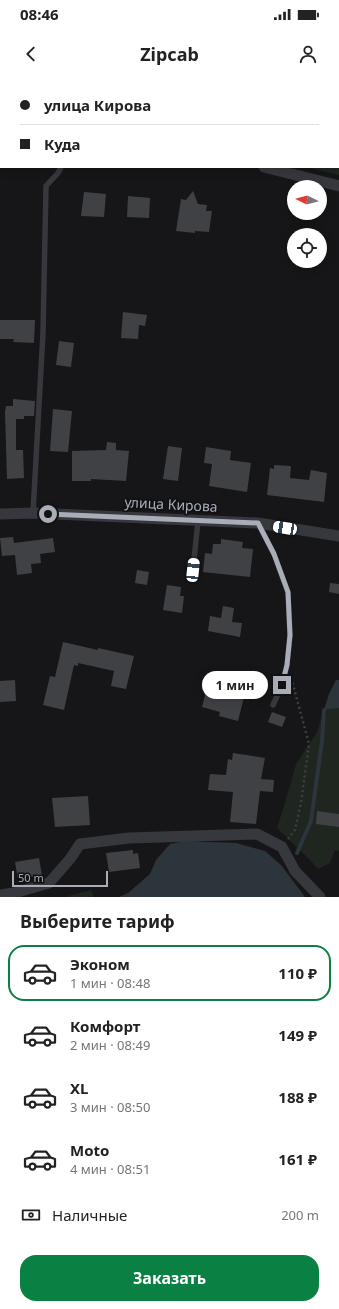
<!DOCTYPE html>
<html lang="ru">
<head>
<meta charset="utf-8">
<style>
	:root { --surface:#fff; --page:#f6f6f6; --text:#222; --muted:#767676; --line:#e0e0e0; --accent:#0b8043 }
	body { margin:0; font-family:"Noto Sans",sans-serif; background:var(--page); color:var(--text); height:100vh; display:flex; flex-direction:column; font-size:15px; white-space:nowrap }
	* { box-sizing:border-box; margin:0 }
	p { font-size:13px; color:var(--muted) }
	.icon { flex:none; width:22px; height:22px; fill:none; stroke:currentColor; stroke-width:2; stroke-linecap:round; stroke-linejoin:round }
	.map { position:relative; height:817px; overflow:hidden }
	.drawer { display:flex; flex-direction:column; background:var(--surface); flex:1 }
	.drawer>* { flex:none }
	.hud { position:absolute; left:0px; top:0px; width:339px; height:88px; box-shadow:0 2px 10px #0003; display:grid; align-content:center; height:88px; padding:0 20px; background:var(--surface) }
	.needle { width:26px; rotate:276deg }
	.fabs { position:absolute; left:287px; top:100px; display:grid; gap:8px }
	.fabs a { display:grid; place-items:center; width:40px; height:40px; border-radius:50%; background:var(--surface); box-shadow:0 2px 10px #0003; font-size:20px }
	.scale { position:absolute; left:12px; bottom:10px; width:96px; box-sizing:border-box; padding-left:4px; border:2px solid #a8adb8; border-top:0; font-size:11px; line-height:14px; white-space:nowrap; color:#a8adb8; -webkit-text-stroke:3px #111113; paint-order:stroke }
	.end { position:absolute; width:18px; height:18px; margin:-9px; border:5px solid #a8adb8; background:#111; box-shadow:0 0 0 2px #111 }
	.from { border-radius:50% }
	.bubble { position:absolute; height:28px; border-radius:14px; background:var(--surface); box-shadow:0 2px 10px #0003; font-size:13px; font-weight:700; line-height:28px; text-align:center }
	.car { position:absolute; width:12px; height:24px; margin:-12px -6px; border-radius:5px; box-shadow:0 0 3px 1px #0007; background:linear-gradient(#fff 24%,#345 0 40%,#fff 0 76%,#345 0 86%,#fff 0) }
	.hud b { display:flex; align-items:center; gap:14px; height:38px; font-size:15px }
	.hud b+b { border-top:1px solid var(--line) }
	.hud i { width:10px; height:10px; background:var(--text) }
	ul { padding:0; list-style:none }
	li { display:flex; align-items:center; gap:12px; height:56px; margin:0 8px 6px; padding:0 12px; border:2px solid transparent; border-radius:16px }
	li div { flex:1 }
	li b { display:block; font-size:15px }
	li em { font-style:normal; font-weight:700 }
	li.on { border-color:var(--accent) }
	li>.icon { width:36px; height:36px; stroke-width:1.5 }
	h2 { padding:0 20px; font-size:18px; line-height:48px }
	.pay { display:flex; align-items:center; gap:10px; height:44px; padding:0 20px; font-size:15px }
	.pay p { margin-inline-start:auto }
	.primary-button { display:flex; gap:8px; margin-top:auto; padding:8px 20px }
	.primary-button a { flex:1; height:46px; border-radius:16px; background:var(--accent); color:#fff; font-size:16px; font-weight:700; line-height:46px; text-align:center }
	.status { display:flex; justify-content:space-between; align-items:center; height:28px; padding:0 20px; background:var(--surface); direction:ltr }
	.status svg { height:11px; fill:currentColor }
	header { display:flex; justify-content:space-between; align-items:center; height:52px; padding:0 20px; background:var(--surface); font-size:18px; font-weight:700 }
	.map>svg:first-child { display:block }
</style>
</head>
<body>
<div class="status"><b>08:46</b><svg viewBox="0 0 49 12"><path d="M0 12V9h3v3zM5 12V6h3v6zM10 12V3h3v9zM15 12V0h3v12zM26 1h20v11H26zM47 4h2v5h-2z"/></svg></div>
<header><svg class="icon" aria-label="back" viewBox="0 0 24 24"><path d="M15 5l-7 7 7 7"/></svg>Zipcab<svg class="icon" aria-label="person" viewBox="0 0 24 24"><circle cx="12" cy="8" r="4"/><path d="M4 21q1-7 8-7t8 7"/></svg></header>
<div class="map">
<svg width="339" height="817" viewBox="0 0 339 817">
	<rect width="100%" height="100%" fill="#161618"/>
	<path fill="#1e261f" d="M272,0H339V95L306,87H338V1H273Z
		M339,628V771L335,770L330,783L318,789L309,779L277,748L285,723L296,684L317,652L324,630Z
		M91,810L94,817H64Z"/>
	<path fill="#2c353c" d="M336,600H339V628L324,630L329,614Z
		M185,761L236,763L265,771L281,785L305,817H119L128,813L150,794L156,780L170,764Z"/>
	<g fill="none" stroke-linecap="round" stroke-linejoin="round">
		<path stroke="#2c353c" stroke-width="4" d="M297,773L311,741L322,661L324,630"/>
	</g>
	<path fill="#404145" d="M193,111L198,124L207,125L206,131H212L209,152L195,151V153L176,151L181,119L186,120Z
		M84,112L106,114L104,137L81,136Z
		M128,116L150,118L149,138L127,137Z
		M123,232L147,235L145,246L139,245L138,259L121,258Z
		M0,240H35L34,263L13,262L14,259H0Z
		M59,261L74,263L71,287L56,285Z
		M13,319L35,321L34,336H24V339H16V370H23L24,398L7,399L5,332L6,326H13Z
		M53,329L72,331L68,372L50,371Z
		M107,362L116,363V370L129,371L126,401L91,399V401H72V371L106,370Z
		M168,366L182,368L178,401L163,399Z
		M206,367L231,371L230,380L251,383L247,412L209,406L212,384L204,383Z
		M274,385L291,386L290,398L309,400L311,390L327,393L324,422L267,415L270,388L274,389Z
		M13,457L14,463L53,458L55,472L40,474L41,483L31,484L32,493L17,495L15,475L2,476L0,458Z
		M221,459L243,462L242,468L253,469L250,497L203,492L205,473L212,474L213,464H221Z
		M137,490L149,492L147,505L135,503Z
		M330,503L339,504V514L329,512Z
		M167,505L181,507L180,516H184L182,533L163,530Z
		M223,526L234,528L232,542L242,543L240,557L208,551L210,536L221,538Z
		M63,562L98,570V568L134,576L126,609L111,606L114,591L78,583V586L74,585L64,630L43,625L50,596L55,597Z
		M15,600L16,621L0,622V601Z
		M207,608L244,617L238,641L219,636L220,632L202,627Z
		M272,632L286,637L282,647L268,642Z
		M233,673L265,678L261,699L274,700L273,712L260,711L256,744L230,742L233,712L208,710L210,694L226,695L228,679L232,680Z
		M88,716L90,745L55,747L52,718Z
		M317,731L339,734V747L316,744Z
		M133,770V774L138,773L140,788L109,792L106,773Z
		M39,778L42,795L18,799L15,782Z"/>
	<g fill="none" stroke-linecap="round" stroke-linejoin="round">
		<path stroke="#3d3f44" stroke-width="2.5" stroke-dasharray="2 3" stroke-linecap="butt" d="M288,759L295,750L301,723L309,664L292,601"/>
		<path stroke="#37383d" stroke-width="5.5" d="M52,0V1
			M33,433L43,253L46,106L58,93L61,87
			M258,443L274,474L288,513L290,555L287,585L282,605L273,625
			M193,489L198,441"/>
		<path stroke="#37383d" stroke-width="11" d="M0,44H1
			M264,87L339,106
			M0,434L33,433L258,443L339,456
			M0,815L14,813L49,803L70,779L80,764L129,758L257,754L282,767L295,791L320,817"/>
	</g>
	<g fill="none" stroke-linecap="round" stroke-linejoin="round">
		<path stroke="#a8adb8" stroke-width="5" d="M48,434L258,443L274,474L288,512L290,555L287,585L282,605"/>
	</g>
	<g text-anchor="middle" dominant-baseline="central" stroke-width="3.5" stroke-linejoin="round" paint-order="stroke">
		<g font-size="14" fill="#a8adb8" stroke="#111113">
			<text transform="translate(171 424) rotate(3)">улица Кирова</text>
		</g>
	</g>
</svg>
<div class="fabs">
<a><svg class="needle" viewBox="-14 -14 28 28"><path d="M0-13l5 13h-10z" fill="#e53935"/><path d="M0 13l5-13h-10z" fill="#767676"/></svg></a>
<a><svg class="icon" aria-label="locate" viewBox="0 0 24 24"><circle cx="12" cy="12" r="6"/><path d="M12 2v4M12 18v4M2 12h4M18 12h4"/></svg></a>
</div>
<div class="scale">50 m</div>
<i class="end from" style="left:48px;top:434px"></i>
<i class="end" style="left:282px;top:605px"></i>
<div class="bubble" style="left:202px;top:591px;width:66px">1 мин</div>
<i class="car" style="left:285px;top:448px;rotate:279deg"></i>
<i class="car" style="left:193px;top:490px;rotate:6deg"></i>
<div class="hud">
<b><i class="from"></i>улица Кирова</b>
<b><i></i>Куда</b>
</div>
</div>
<section class="drawer">
<h2>Выберите тариф</h2>
<ul>
<li class="on"><svg class="icon" aria-label="car" viewBox="0 0 24 24"><path d="M5 17H2v-5l4-1 3-4h7l3 4 3 1v5h-3M9 17h6M6 11h13"/><circle cx="7" cy="17" r="2"/><circle cx="17" cy="17" r="2"/></svg><div><b>Эконом</b><p>1 мин · 08:48</p></div><em>110 ₽</em></li>
<li><svg class="icon" aria-label="car" viewBox="0 0 24 24"><path d="M5 17H2v-5l4-1 3-4h7l3 4 3 1v5h-3M9 17h6M6 11h13"/><circle cx="7" cy="17" r="2"/><circle cx="17" cy="17" r="2"/></svg><div><b>Комфорт</b><p>2 мин · 08:49</p></div><em>149 ₽</em></li>
<li><svg class="icon" aria-label="car" viewBox="0 0 24 24"><path d="M5 17H2v-5l4-1 3-4h7l3 4 3 1v5h-3M9 17h6M6 11h13"/><circle cx="7" cy="17" r="2"/><circle cx="17" cy="17" r="2"/></svg><div><b>XL</b><p>3 мин · 08:50</p></div><em>188 ₽</em></li>
<li><svg class="icon" aria-label="car" viewBox="0 0 24 24"><path d="M5 17H2v-5l4-1 3-4h7l3 4 3 1v5h-3M9 17h6M6 11h13"/><circle cx="7" cy="17" r="2"/><circle cx="17" cy="17" r="2"/></svg><div><b>Moto</b><p>4 мин · 08:51</p></div><em>161 ₽</em></li>
</ul>
<div class="pay"><svg class="icon" aria-label="cash" viewBox="0 0 24 24"><path d="M3 7h18v10H3z"/><circle cx="12" cy="12" r="2"/></svg>Наличные<p>200 m</p></div>
<div class="primary-button"><a>Заказать</a></div>
</section>
</body>
</html>
